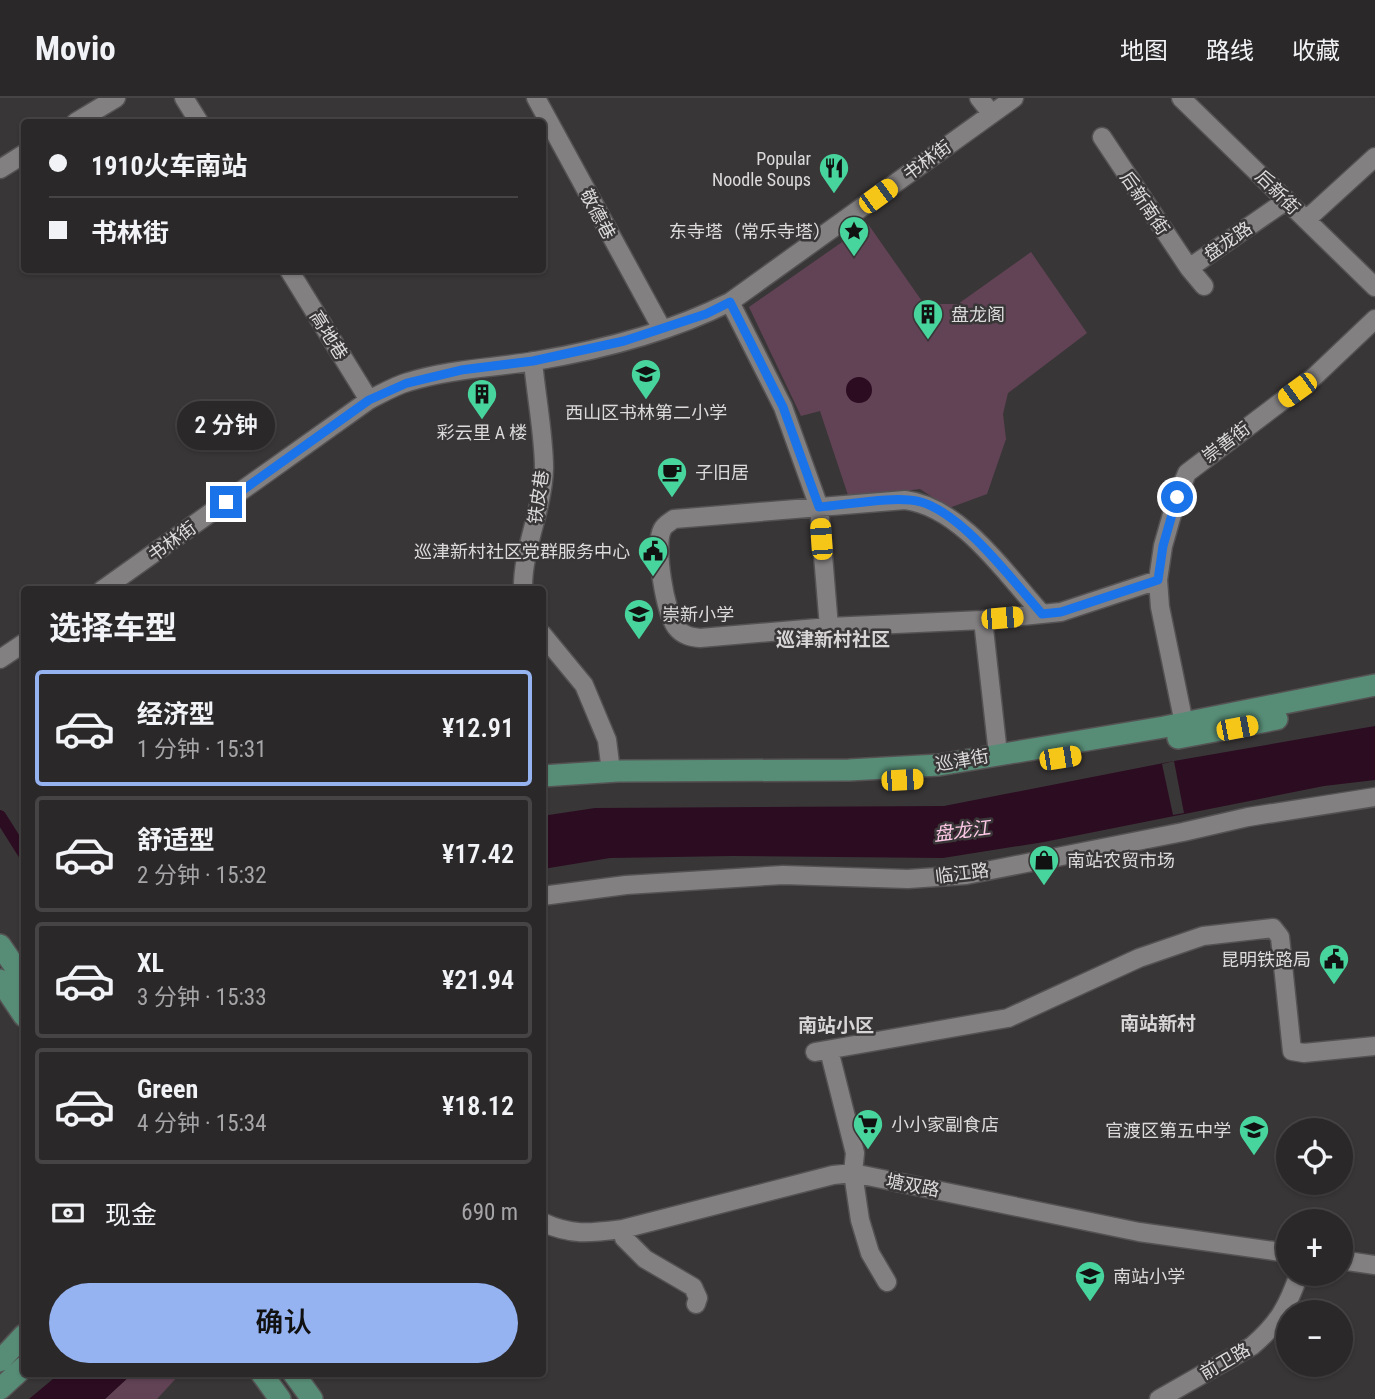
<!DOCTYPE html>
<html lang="zh">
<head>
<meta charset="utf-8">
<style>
	:root { --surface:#2b2829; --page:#373435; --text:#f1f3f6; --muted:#a6a6a8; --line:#474446; --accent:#95b2f1 }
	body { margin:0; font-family:"Roboto Condensed","Noto Sans SC",sans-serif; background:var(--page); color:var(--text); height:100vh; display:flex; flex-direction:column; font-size:26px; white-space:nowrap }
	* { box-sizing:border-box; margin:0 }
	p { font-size:23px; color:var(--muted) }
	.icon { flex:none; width:38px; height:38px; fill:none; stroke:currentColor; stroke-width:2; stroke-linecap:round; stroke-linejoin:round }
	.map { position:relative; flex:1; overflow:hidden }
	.sheet { position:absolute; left:21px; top:488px; width:525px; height:791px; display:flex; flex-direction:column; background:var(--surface); border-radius:7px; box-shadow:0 2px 5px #0004,0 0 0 2px var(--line) }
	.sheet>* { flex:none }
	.hud { position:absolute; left:21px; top:21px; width:525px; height:154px; border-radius:7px; box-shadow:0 2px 5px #0004,0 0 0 2px var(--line); display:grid; align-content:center; height:154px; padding:0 28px; background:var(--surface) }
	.tools { position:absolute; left:1276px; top:1020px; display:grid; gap:14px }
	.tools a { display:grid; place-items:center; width:77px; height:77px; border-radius:50%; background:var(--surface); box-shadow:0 2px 5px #0004,0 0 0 2px var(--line); font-size:35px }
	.end { position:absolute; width:32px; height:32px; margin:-16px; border:9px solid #1a73e8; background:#fff; box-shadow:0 0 0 4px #fff }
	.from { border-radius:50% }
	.bubble { position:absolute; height:49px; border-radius:24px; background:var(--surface); box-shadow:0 2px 5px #0004,0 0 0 2px var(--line); font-size:23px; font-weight:600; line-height:49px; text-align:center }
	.car { position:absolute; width:21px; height:42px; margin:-21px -10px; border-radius:9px; box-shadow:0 0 5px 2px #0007; background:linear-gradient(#f5c518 24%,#345 0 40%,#f5c518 0 76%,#345 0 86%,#f5c518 0) }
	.hud b { display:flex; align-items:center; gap:24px; height:66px; font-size:26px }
	.hud b+b { border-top:2px solid var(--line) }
	.hud i { width:18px; height:18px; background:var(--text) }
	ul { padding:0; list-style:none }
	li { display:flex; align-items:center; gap:21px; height:116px; margin:0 14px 10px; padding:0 14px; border:4px solid var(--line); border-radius:7px }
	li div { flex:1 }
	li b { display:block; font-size:26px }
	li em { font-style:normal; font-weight:600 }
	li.on { border-color:var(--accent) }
	li>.icon { width:63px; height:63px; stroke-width:1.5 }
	h2 { padding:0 28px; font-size:32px; line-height:84px }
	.pay { display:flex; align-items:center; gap:18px; height:77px; padding:0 28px; font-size:26px }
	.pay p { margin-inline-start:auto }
	.cta { display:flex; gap:14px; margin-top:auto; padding:14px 28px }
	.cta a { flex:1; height:80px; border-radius:42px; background:var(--accent); color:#111; font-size:28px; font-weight:600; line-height:80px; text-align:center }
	header { display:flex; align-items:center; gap:42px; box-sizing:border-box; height:98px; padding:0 35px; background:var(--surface); border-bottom:2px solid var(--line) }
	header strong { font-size:33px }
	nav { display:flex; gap:38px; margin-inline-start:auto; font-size:24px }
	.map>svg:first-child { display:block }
</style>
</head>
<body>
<header>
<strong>Movio</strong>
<nav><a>地图</a><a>路线</a><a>收藏</a></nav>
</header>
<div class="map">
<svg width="1375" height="1301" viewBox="0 0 1375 1301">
	<rect width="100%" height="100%" fill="#393637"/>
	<path fill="#624356" d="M868,126L924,206H958L1031,154L1087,235L1008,295L1003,316L1006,341L987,396L949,410L920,391L849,400L820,313L801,318L749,209Z
		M132,1276H180L157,1301H105Z"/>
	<path fill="#2c0c21" d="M846 292a13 13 0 1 1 26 0a13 13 0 1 1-26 0Z
		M1375,628V682L1324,688L1044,744L943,760L732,758L610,760L543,771L542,718L595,710L944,708L1174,663Z
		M59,1276H132L105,1301H29Z"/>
	<path fill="#393637" d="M1174,663L1184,715L1173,717L1162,666Z"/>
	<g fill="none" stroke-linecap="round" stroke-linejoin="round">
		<path stroke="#2c0c21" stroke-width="12" d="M0,718L24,756"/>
		<g stroke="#555254" stroke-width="21">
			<path id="minor" d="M184,0L199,24
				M536,0L662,231
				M979,0L991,15
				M1181,0L1375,189
				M76,24L116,0
				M1102,39L1189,170
				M0,71L24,56
				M1306,122L1375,59
				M289,172L369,302
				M1204,188L1189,170L1287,102
				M730,204L783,309L819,409L829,529
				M102,492L369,302C381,296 394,288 408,284C449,271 492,270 535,263C601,252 670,234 730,204L1014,0
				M523,492C522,451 543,412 544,370C544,338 536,297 533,263
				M1042,516C1006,476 961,409 905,402L674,421C670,424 664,427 662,432C654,448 665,514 676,529C682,537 690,539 700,540L829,529L983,522L1061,514L1158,482
				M983,522L998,656
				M542,536L584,587L607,642L611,673
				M0,561L24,545
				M1186,635L1160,509L1158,482L1163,448L1177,399L1187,375L1315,278L1375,221
				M542,798L626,787L783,777L908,781L966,777L1183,734L1248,719L1375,699
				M829,952L855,1055L853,1075L860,1122L870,1155L887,1184
				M815,954L1008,920L1139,860L1203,838L1273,830L1280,839L1292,953L1304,955L1375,948
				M542,1124C572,1138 591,1135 623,1131L833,1077L853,1075L1139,1134L1288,1155
				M623,1131L624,1140L645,1161L693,1189L698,1200L696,1206
				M1340,1162L1375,1167
				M1159,1301L1252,1248C1278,1226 1288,1208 1299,1176"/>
		</g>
		<g stroke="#555254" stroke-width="24">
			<path id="major" d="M1178,640L1277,621
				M542,678L618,673L849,672L939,667L1164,629L1375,587
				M0,847L24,882
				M0,882L24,918
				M0,1263L24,1237
				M262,1276L280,1301
				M294,1276L312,1301
				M0,1291L24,1269"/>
		</g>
		<use href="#minor" stroke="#838082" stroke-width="18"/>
		<use href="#major" stroke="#578d77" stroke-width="21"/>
	</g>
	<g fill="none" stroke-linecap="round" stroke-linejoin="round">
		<path stroke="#1a73e8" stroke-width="9" d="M226,404L369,302L407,285L461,272L533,263L624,243L706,216L730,204L783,309L819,409C846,407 896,397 921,404C963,416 1013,483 1042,516L1061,514L1158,482L1163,448L1177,399"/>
	</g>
	<defs>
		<g id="restaurant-pin" transform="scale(1.575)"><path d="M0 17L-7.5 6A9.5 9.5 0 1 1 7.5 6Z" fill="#47d49d" stroke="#393637"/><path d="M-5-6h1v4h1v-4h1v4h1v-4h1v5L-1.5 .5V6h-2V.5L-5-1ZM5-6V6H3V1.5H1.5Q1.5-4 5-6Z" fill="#111"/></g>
		<g id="sight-pin" transform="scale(1.575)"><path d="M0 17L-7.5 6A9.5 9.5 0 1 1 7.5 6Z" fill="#47d49d" stroke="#393637"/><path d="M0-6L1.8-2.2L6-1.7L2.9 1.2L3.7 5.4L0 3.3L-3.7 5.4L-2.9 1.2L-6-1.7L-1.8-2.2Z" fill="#111"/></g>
		<g id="building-pin" transform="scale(1.575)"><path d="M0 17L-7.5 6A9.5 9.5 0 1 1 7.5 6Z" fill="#47d49d" stroke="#393637"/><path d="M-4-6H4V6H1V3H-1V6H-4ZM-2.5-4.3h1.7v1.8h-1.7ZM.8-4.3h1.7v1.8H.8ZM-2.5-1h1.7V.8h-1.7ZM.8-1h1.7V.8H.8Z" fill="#111"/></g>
		<g id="school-pin" transform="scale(1.575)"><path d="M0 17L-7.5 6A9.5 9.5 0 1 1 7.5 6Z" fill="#47d49d" stroke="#393637"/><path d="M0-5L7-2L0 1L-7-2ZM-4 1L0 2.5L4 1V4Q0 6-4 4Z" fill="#111"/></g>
		<g id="cafe-pin" transform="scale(1.575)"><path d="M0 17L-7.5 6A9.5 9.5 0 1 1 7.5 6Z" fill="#47d49d" stroke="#393637"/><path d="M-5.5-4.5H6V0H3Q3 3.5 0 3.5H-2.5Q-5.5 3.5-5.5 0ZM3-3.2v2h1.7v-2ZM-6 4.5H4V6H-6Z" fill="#111"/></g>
		<g id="civic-pin" transform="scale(1.575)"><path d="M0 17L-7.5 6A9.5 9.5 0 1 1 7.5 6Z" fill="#47d49d" stroke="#393637"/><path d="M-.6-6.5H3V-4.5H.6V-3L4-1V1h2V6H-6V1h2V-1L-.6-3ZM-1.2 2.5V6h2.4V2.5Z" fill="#111"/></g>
		<g id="university-pin" transform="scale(1.575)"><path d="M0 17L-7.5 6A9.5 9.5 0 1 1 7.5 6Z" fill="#47d49d" stroke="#393637"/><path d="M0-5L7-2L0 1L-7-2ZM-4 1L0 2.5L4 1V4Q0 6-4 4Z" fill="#111"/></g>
		<g id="shop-pin" transform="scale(1.575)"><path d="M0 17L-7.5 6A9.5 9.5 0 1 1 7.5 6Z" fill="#47d49d" stroke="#393637"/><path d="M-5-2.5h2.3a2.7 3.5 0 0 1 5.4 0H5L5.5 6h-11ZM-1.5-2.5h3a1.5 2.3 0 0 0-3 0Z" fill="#111"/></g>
		<g id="supermarket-pin" transform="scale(1.575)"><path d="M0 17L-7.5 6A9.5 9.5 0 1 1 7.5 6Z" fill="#47d49d" stroke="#393637"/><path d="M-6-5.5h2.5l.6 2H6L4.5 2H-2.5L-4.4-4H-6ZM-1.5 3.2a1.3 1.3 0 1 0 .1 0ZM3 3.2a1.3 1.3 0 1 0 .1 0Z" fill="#111"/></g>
	</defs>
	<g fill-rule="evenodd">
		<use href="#restaurant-pin" x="834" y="70"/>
		<use href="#sight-pin" x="854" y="133"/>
		<use href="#building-pin" x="928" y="216"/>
		<use href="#school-pin" x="646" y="276"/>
		<use href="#building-pin" x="482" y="296"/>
		<use href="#cafe-pin" x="672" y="374"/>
		<use href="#civic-pin" x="653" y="453"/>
		<use href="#university-pin" x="639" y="516"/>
		<use href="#shop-pin" x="1044" y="762"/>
		<use href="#civic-pin" x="1334" y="861"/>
		<use href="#supermarket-pin" x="868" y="1026"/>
		<use href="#school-pin" x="1254" y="1032"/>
		<use href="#school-pin" x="1090" y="1178"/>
	</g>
	<g text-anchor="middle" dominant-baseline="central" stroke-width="5" stroke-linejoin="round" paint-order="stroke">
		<g font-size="18" fill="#dcdbdc" stroke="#393637" text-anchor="start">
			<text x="811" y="60" text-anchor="end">Popular<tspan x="811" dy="21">Noodle Soups</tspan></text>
			<text x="831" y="133" text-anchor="end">东寺塔（常乐寺塔）</text>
			<text x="951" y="216">盘龙阁</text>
			<text x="646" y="314" text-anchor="middle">西山区书林第二小学</text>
			<text x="482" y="334" text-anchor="middle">彩云里 A 楼</text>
			<text x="695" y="374">子旧居</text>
			<text x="630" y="453" text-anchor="end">巡津新村社区党群服务中心</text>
			<text x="662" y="516">崇新小学</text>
			<text x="1067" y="762">南站农贸市场</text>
			<text x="1311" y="861" text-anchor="end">昆明铁路局</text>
			<text x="891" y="1026">小小家副食店</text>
			<text x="1231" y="1032" text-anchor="end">官渡区第五中学</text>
			<text x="1113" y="1178">南站小学</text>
		</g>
		<g font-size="18" fill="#dcdbdc" stroke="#393637">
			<text transform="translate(927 62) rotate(-36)">书林街</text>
			<text transform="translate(1278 94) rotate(45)">后新街</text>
			<text transform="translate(1145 105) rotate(56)">后新南街</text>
			<text transform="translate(598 116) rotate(62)">敬德巷</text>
			<text transform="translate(1228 143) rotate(-35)">盘龙路</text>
			<text transform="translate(329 237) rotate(58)">高地巷</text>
			<text transform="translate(1226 344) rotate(-37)">崇善街</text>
			<text transform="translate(538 399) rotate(-82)">铁皮巷</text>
			<text transform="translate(172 443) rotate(-36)">书林街</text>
			<text transform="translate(962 662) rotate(-10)">巡津街</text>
			<text transform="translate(962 775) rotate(-7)">临江路</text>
			<text transform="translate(913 1087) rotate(11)">塘双路</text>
			<text transform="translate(1225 1263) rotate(-30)">前卫路</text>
		</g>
		<g font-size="19" font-weight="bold" fill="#d8d5d7" stroke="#393637">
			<text x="833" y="541">巡津新村社区</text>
			<text x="1158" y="925">南站新村</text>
			<text x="836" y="927">南站小区</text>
		</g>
		<g font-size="19" font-style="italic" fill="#fec8e7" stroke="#393637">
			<text transform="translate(962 733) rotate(-7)">盘龙江</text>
		</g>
	</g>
</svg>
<div class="tools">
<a><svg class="icon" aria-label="locate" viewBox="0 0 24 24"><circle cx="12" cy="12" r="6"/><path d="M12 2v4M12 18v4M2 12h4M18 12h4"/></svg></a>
<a>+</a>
<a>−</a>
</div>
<i class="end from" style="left:1177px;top:399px"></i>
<i class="end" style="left:226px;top:404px"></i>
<div class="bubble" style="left:177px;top:303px;width:98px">2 分钟</div>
<i class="car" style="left:878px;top:98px;rotate:54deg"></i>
<i class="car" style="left:1297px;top:292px;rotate:234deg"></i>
<i class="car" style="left:821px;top:441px;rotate:356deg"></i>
<i class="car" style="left:1002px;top:520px;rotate:85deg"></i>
<i class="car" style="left:1237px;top:630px;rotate:79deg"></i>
<i class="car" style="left:1060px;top:660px;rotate:81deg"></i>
<i class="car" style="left:902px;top:682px;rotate:87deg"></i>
<div class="hud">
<b><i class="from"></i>1910火车南站</b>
<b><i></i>书林街</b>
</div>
<section class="sheet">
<h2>选择车型</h2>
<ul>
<li class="on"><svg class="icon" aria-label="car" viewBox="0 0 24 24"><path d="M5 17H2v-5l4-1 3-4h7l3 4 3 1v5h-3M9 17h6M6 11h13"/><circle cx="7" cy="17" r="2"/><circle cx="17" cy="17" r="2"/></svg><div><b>经济型</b><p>1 分钟 · 15:31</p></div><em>¥12.91</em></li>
<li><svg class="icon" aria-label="car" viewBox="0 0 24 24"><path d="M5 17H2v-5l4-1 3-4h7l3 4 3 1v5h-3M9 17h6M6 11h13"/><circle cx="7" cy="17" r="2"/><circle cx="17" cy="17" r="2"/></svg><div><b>舒适型</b><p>2 分钟 · 15:32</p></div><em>¥17.42</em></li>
<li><svg class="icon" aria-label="car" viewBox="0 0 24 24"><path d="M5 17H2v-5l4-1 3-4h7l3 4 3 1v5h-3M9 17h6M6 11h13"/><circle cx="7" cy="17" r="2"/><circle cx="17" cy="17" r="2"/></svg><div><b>XL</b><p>3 分钟 · 15:33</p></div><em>¥21.94</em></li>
<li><svg class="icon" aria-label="car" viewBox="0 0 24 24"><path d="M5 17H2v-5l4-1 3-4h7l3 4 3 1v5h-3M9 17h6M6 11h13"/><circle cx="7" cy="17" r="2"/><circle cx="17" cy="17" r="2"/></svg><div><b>Green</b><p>4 分钟 · 15:34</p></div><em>¥18.12</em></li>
</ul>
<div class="pay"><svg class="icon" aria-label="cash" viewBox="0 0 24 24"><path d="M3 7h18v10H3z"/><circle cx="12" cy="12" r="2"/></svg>现金<p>690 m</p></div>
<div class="cta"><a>确认</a></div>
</section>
</div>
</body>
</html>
